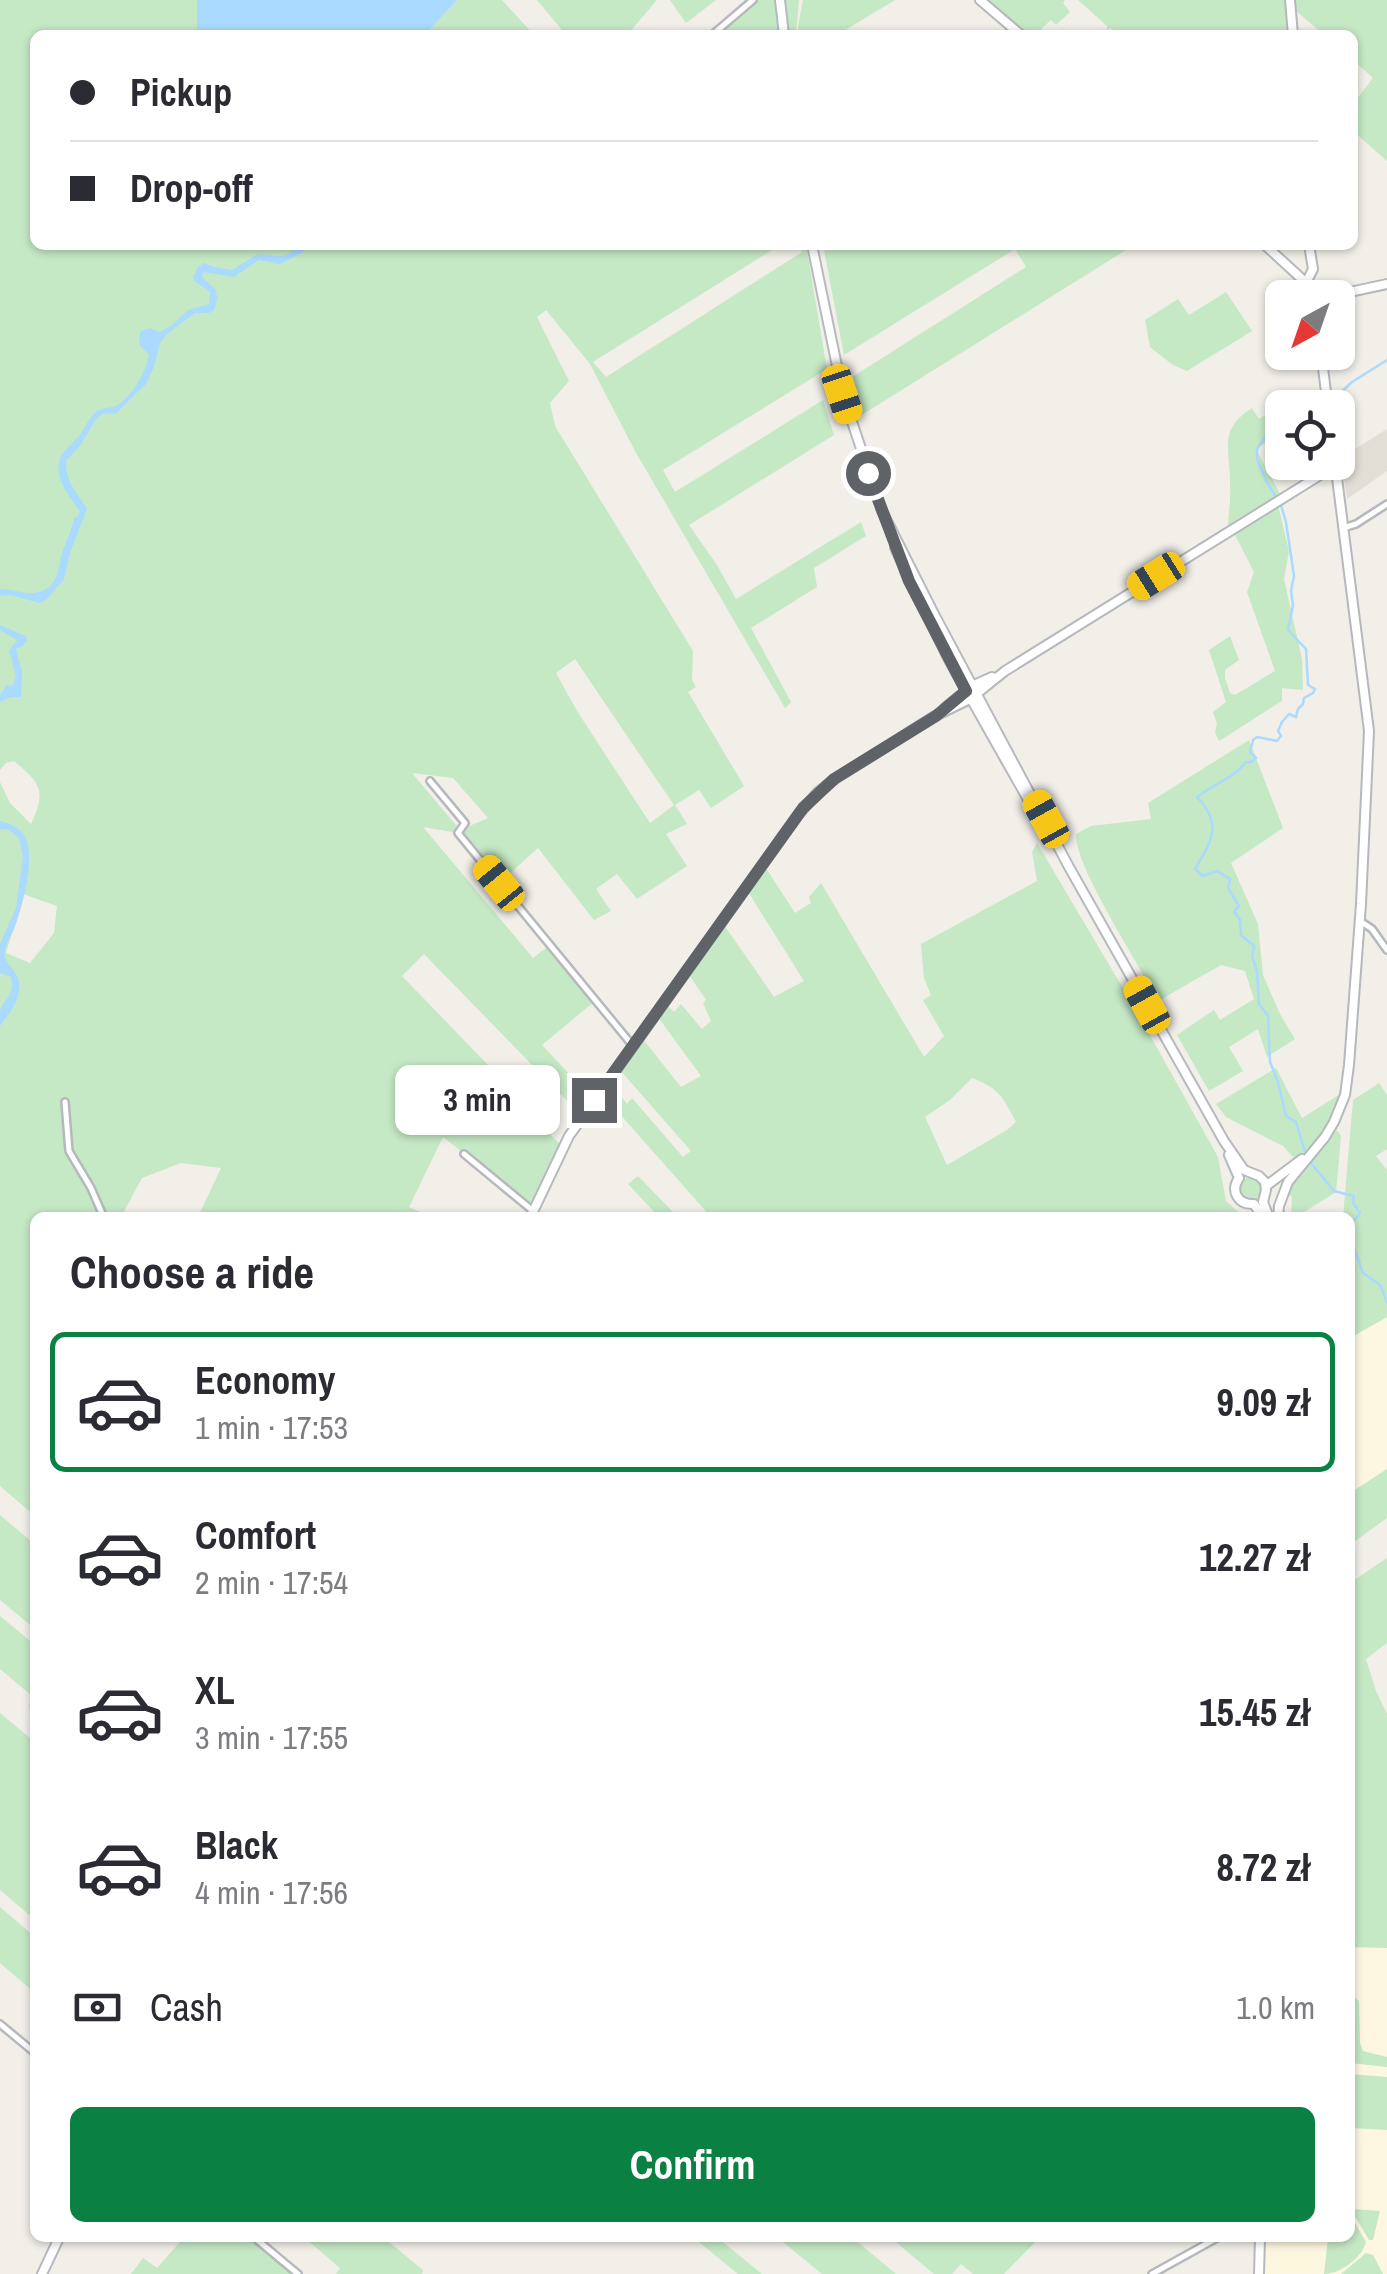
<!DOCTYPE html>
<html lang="en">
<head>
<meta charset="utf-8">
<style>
	:root { --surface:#fff; --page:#f2f2f3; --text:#2b2b33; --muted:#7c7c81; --line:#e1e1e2; --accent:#0b8043 }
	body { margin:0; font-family:"Archivo Narrow",sans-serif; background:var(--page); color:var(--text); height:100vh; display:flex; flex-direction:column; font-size:38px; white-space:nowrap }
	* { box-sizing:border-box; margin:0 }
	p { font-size:32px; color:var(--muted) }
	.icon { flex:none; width:55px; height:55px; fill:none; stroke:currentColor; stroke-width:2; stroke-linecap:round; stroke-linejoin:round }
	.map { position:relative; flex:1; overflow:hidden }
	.drawer { position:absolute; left:30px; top:1212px; width:1325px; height:1030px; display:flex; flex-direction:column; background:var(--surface); border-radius:15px; box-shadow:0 2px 8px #0004 }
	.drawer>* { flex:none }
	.banner { position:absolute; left:30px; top:30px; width:1328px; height:220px; border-radius:15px; box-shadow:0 2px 8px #0004; display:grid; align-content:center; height:220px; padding:0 40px; background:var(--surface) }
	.needle { width:65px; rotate:220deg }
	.tools { position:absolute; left:1265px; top:280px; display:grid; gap:20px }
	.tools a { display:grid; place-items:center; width:90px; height:90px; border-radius:15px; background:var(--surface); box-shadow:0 2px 8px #0004; font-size:50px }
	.end { position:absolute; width:45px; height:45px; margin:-22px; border:12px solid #5f6368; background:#fff; box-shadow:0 0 0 5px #fff }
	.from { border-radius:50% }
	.bubble { position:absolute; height:70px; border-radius:15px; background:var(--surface); box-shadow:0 2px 8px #0004; font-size:32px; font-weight:700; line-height:70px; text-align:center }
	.car { position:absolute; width:30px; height:60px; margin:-30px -15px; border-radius:12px; box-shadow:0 0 8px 2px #0007; background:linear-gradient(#f5c518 24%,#345 0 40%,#f5c518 0 76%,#345 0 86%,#f5c518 0) }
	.banner b { display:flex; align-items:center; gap:35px; height:95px; font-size:38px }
	.banner b+b { border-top:2px solid var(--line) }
	.banner i { width:25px; height:25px; background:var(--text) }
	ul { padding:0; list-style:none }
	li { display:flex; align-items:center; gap:30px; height:140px; margin:0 20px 15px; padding:0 20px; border:5px solid transparent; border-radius:15px }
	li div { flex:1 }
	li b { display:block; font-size:38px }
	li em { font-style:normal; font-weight:700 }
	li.active { border-color:var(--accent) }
	li>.icon { width:90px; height:90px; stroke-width:1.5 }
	h2 { padding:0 40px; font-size:45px; line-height:120px }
	.pay { display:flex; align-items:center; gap:25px; height:110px; padding:0 40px; font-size:38px }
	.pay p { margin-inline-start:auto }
	.primary-button { display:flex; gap:20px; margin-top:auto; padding:20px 40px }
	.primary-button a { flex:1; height:115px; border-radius:15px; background:var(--accent); color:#fff; font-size:40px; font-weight:700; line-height:115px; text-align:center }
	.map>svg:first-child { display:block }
</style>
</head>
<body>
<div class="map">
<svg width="1387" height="2274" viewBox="0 0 1387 2274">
	<rect width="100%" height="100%" fill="#f1efe8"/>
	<path fill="#fef7e0" d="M1387,1317V1469L1350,1493V1338Z
		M1350,1947L1387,1948V2274H1263L1266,2238H1350Z"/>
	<path fill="#e1ded6" d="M1387,429V471L1347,499L1341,458Z"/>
	<path fill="#c5e8c5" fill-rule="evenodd" d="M0,0H197V35H35V245H780L593,362L606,377L802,252V245H806L827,369L663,470L675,492L823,400L834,435L689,525L717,565L736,599L861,522L866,536L814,568L817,587L751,628L791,702L785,708L635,451L590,364L546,310L537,317L569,381L550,403L555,426L693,651L692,680L696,687L688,692L744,786L711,808L699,790L675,805L687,824L666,834L687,866L637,899L617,874L596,889L611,911L594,920L538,848L499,883L458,833L423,827L533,958L550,945L595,1001L542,1045L592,1098L580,1114L424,954L402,976L516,1094L513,1097L561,1145L531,1206L443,1137L409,1207L430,1217H198L221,1168L181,1163L142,1178L121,1217L35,1218V1516L0,1486V782L10,803L31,824C47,790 40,783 14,761L6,763L0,770ZM575,659L674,805L650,823L577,711L556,673ZM412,773L453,778L488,818L460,830ZM23,894L57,906L54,933L30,963L6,953Z
		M457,0H502L534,35H425Z
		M537,0H657L627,35H566Z
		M670,0H716L686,23Z
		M758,0H776L782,35H720L719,33Z
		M782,0H799L796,35H787Z
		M803,0H895L837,35H799L798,26Z
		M987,0H1065L1063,3L1070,12L1056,25L1051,20L1041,29L1045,35H1030Z
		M1078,0H1287L1289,35H1105L1113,30L1110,28L1107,31V26Z
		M1293,0H1387V161L1353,131V104L1373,78L1353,60L1352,35H1324L1294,9Z
		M823,245H1134L860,416L849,379L1026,267L1015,249L844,355Z
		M1226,292L1252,331L1187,371L1173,365L1150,347L1145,320L1178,299L1189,315Z
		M1278,407L1282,419L1279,422L1282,432L1256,449L1280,494L1228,525C1229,511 1231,496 1230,482C1230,448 1218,430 1252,408L1259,419Z
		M1278,505L1289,551L1284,579L1302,659L1303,690L1282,688V701L1219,741L1215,732L1217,724L1213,712L1226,702L1209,650L1230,636L1239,660L1225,670V678L1230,693L1235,695L1275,671L1247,592L1254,572L1235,535Z
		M1249,740L1283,828L1231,863L1258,924L1263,975L1280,1014L1295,1039L1267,1057L1258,1029L1229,1047L1243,1071L1209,1091L1177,1035L1214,1010L1220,1020L1254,999L1245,971L1221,965L1158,1001C1141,967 1074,865 1076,834L1091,826L1151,819L1148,803Z
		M1037,843L1137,1012L1218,1157L1226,1201L1244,1217H711L603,1095L611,1084L627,1104L632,1098L683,1157L691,1151L620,1070L642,1038L681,1087L701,1076L658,1017L666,1004L674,1012L681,1004L702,1029L711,1021L703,1003L706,1000L688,973L722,922L774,997L804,981L747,890L764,865L795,913L811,903L809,897L821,883L924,1057L944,1036L923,1000L931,995L924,978L921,944L1037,881L1032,852ZM972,1078C1000,1089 1003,1097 1016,1122L1007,1130L947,1165L925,1117L950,1100Z
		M1276,1068L1302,1118L1342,1093C1329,1126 1325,1138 1295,1159L1283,1146L1226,1117L1216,1104Z
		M1379,1083L1387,1095V1149L1376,1156L1387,1170V1317L1350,1338V1218L1343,1217L1353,1100Z
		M1337,1130L1341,1136L1336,1192L1296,1217L1291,1218L1292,1197L1286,1191C1300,1168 1320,1150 1337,1130Z
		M638,1176L678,1217H659L628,1184Z
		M1239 1189a12 12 0 1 1 24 0a12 12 0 1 1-24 0Z
		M1387,1469V1518L1350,1545V1493Z
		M0,1515L32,1542L35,1540V1629L0,1600Z
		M1387,1558V1643L1366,1659L1376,1691L1387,1714V1948L1350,1947V1583Z
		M0,1616L35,1645V1713L29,1708L31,1695L0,1669Z
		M0,1713L35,1742V1879L31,1881L35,1885V1920L0,1890Z
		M0,1907L35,1937V1993L0,1963Z
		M1350,1994L1359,2001L1360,2043L1363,2051L1387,2057V2067L1350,2063Z
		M1350,2074L1387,2077V2130L1350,2128Z
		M1353,2209L1380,2211L1373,2240H1369L1353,2213Z
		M1350,2214L1366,2242C1362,2258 1340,2274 1324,2274L1328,2238H1350Z
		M172,2238H255L298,2274H131L143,2258L157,2268L180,2242Z
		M305,2238H384L423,2270L422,2274H336L340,2268Z
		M694,2238H718L762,2274H738Z
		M778,2238H853L896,2274H822Z
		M891,2238H1039L1004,2274H973L961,2264L952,2274H934Z
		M1366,2253L1373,2255L1383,2274H1341Z"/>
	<path fill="#aadaff" d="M197,0H457L425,35H197Z
		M298,245H304V252L280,264L259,260L234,277L203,272L202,277L216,290L217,299L214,310L209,313H195L167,334L160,343L154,367L146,384L116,413L102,414L96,419L80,446L66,461C65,482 78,494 87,509L70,553L64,579L46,600L40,603L10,595L0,596V589C11,588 22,594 33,593C60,590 57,569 63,550C67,539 72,530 74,518L78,516L80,511C70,497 50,474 62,455C67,447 76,441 82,432C87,424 92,412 102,409C107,407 112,408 116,406C133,396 146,372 149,354C140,347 136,343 141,331L150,328L160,332L172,325L188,310L209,304L210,293C206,286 195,285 193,277L198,267L204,263L214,267L232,270L256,255C274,252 283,264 298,245Z
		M0,625L25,636L27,640L23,646L16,649L22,672L21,697H11L0,702V695L6,686L13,685L16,676L9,651L17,640L0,630Z
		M0,821C11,824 19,827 25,837C36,858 22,908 14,929C11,936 6,943 5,950C3,959 9,964 14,971C28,990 12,1010 0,1026C0,1021 0,1015 0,1011C5,996 15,997 11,977L0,973V944L16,908L23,857L19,838L9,830L0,829Z"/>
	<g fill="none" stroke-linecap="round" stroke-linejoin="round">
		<path stroke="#aadaff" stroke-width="2.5" d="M1313,408L1335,398L1352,382L1387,360
			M1282,427L1264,439L1257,449V459L1266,481L1281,505L1286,522L1294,576L1291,591L1293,605L1288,630L1306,649L1308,685L1315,689L1313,693L1304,698L1303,704L1298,709L1296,717L1289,714L1282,722L1278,731L1281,736L1277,741L1257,737L1253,740L1250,752L1256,758L1251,762H1246C1234,778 1212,785 1197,797C1223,825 1212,840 1195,869L1203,876L1217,871L1230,879L1228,888L1239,906L1234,911L1240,920L1241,935L1254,946L1252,956L1257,971L1259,1004L1268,1016L1270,1062L1278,1082L1286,1116L1296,1122L1306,1155
			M1310,1162L1334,1191L1354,1196L1353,1203L1360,1213L1350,1226L1353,1234L1352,1242L1363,1273L1380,1285L1387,1302"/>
		<g stroke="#b5b8bc" stroke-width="10">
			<path id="minor" d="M712,35L753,0
				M1343,528L1356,524L1387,504
				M430,781L465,823L458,833L633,1046
				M1360,921L1372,929L1387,950
				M65,1102L69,1151L91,1188L104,1218
				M464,1154L533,1211
				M0,2024L35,2053
				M255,2238L298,2274
				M1152,2274L1217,2238"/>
		</g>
		<g stroke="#b5b8bc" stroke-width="12">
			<path id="tertiary" d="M980,0L1021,35
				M1290,0L1293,35
				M1265,245L1303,280L1312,298
				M1306,283L1313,269L1309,245
				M1322,298L1387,284
				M1321,352L1328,408
				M945,708L972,686L992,677
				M1266,1186L1302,1159
				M530,1218L569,1136L798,815L818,792L835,779L933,717L970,699L1005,671L1325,472L1335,468
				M1278,1218L1279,1206L1288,1182L1325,1137L1334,1122L1345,1095L1349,1065L1361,904L1369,731L1335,462
				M42,2274L59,2238"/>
		</g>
		<g stroke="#b6babf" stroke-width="12">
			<path id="secondary" d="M780,0L784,35
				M812,245L843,395L882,511
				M881,509L934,614L1069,867L1224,1141L1244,1170L1259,1176L1265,1182L1266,1190L1263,1202L1269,1218
				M895,548L948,658L1048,835
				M1229,1155L1239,1178C1230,1191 1238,1205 1254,1204L1263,1218
				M1259,2274L1260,2238"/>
		</g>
		<use href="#minor" stroke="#fff" stroke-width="5"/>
		<use href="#tertiary" stroke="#fff" stroke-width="8"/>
		<use href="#secondary" stroke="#fff" stroke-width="8"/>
	</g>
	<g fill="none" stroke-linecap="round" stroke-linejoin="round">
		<path stroke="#5f6368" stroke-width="12" d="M594,1100L803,808L834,779L936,716L966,691L909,581L868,473"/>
	</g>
</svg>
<div class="tools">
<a><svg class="needle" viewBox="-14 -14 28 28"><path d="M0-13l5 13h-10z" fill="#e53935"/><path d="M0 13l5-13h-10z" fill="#7c7c81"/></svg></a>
<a><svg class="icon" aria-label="locate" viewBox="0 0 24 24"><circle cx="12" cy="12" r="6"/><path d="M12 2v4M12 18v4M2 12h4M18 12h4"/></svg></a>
</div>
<i class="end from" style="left:868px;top:473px"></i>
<i class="end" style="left:594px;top:1100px"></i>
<div class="bubble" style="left:395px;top:1065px;width:165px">3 min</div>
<i class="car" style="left:842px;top:394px;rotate:162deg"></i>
<i class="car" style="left:1156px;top:576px;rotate:238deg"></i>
<i class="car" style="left:1046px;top:819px;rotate:331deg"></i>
<i class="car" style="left:499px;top:883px;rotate:321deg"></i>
<i class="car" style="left:1147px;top:1005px;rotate:331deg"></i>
<div class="banner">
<b><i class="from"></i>Pickup</b>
<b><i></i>Drop-off</b>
</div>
<section class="drawer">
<h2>Choose a ride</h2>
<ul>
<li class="active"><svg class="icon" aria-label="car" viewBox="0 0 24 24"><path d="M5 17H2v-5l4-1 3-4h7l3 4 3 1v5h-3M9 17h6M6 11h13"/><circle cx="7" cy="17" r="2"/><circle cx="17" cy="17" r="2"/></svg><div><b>Economy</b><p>1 min · 17:53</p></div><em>9.09 zł</em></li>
<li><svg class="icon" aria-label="car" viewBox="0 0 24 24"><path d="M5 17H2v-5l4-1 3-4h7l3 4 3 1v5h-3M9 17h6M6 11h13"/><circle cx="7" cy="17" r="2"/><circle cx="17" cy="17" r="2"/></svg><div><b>Comfort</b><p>2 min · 17:54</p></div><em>12.27 zł</em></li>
<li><svg class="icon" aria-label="car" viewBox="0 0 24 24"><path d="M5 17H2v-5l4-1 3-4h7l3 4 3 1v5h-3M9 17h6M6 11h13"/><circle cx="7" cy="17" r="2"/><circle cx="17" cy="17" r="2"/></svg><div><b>XL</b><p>3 min · 17:55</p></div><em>15.45 zł</em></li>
<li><svg class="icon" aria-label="car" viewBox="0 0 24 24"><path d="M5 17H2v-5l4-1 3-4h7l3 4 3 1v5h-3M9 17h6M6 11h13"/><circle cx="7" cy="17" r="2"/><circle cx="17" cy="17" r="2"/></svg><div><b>Black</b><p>4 min · 17:56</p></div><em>8.72 zł</em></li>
</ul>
<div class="pay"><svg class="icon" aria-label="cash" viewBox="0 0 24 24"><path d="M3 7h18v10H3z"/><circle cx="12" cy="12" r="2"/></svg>Cash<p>1.0 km</p></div>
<div class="primary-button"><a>Confirm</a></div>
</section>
</div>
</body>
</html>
